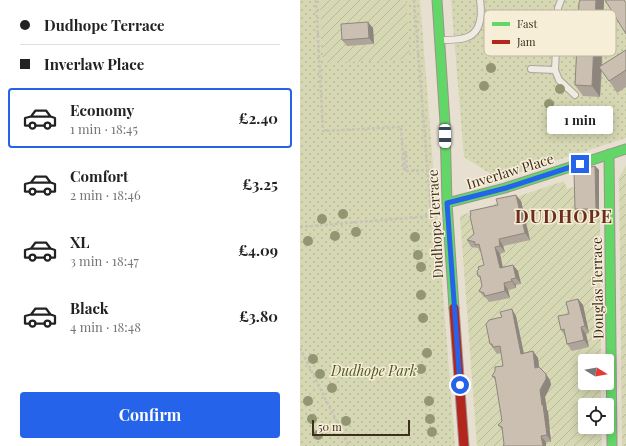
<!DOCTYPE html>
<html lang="en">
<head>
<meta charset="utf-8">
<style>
	:root { --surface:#fff; --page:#f6f6f6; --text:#222; --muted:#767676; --line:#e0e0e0; --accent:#2563eb }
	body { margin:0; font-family:"Playfair Display",serif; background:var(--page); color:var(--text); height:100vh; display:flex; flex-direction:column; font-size:15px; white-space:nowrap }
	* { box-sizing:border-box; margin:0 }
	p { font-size:13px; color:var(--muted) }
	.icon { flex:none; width:22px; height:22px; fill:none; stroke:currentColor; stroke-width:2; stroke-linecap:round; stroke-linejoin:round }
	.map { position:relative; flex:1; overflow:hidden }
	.details { display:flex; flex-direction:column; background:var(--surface); width:300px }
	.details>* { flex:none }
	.hud { display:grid; align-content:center; height:88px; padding:0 20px; background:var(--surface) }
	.needle { width:26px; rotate:101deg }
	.controls { position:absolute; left:278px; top:354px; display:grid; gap:8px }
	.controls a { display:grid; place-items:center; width:36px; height:36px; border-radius:4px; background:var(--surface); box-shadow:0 2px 10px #0003; font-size:20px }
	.scale { position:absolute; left:12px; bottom:10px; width:98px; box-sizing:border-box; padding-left:4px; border:2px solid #3d2e20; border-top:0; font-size:11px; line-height:14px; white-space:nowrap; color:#3d2e20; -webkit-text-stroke:3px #f7eed8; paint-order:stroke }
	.end { position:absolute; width:18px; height:18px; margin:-9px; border:5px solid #2563eb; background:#fff; box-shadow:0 0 0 2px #fff }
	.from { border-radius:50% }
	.bubble { position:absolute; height:28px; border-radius:4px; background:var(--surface); box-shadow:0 2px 10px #0003; font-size:13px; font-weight:700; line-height:28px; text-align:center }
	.car { position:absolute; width:12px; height:24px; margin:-12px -6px; border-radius:5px; box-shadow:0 0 3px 1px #0007; background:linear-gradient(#fff 24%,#345 0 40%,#fff 0 76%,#345 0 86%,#fff 0) }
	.hud b { display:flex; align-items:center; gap:14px; height:38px; font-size:15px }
	.hud b+b { border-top:1px solid var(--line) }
	.hud i { width:10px; height:10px; background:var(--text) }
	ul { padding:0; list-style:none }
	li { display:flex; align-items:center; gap:12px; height:60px; margin:0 8px 6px; padding:0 12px; border:2px solid transparent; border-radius:4px }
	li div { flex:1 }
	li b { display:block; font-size:15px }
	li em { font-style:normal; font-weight:700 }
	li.active { border-color:var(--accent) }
	li>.icon { width:36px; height:36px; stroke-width:1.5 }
	.primary-button { display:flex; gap:8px; margin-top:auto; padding:8px 20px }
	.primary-button a { flex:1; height:46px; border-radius:4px; background:var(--accent); color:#fff; font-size:16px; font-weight:700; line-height:46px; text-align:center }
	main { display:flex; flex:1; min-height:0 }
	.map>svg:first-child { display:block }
</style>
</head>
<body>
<main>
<section class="details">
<div class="hud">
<b><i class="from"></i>Dudhope Terrace</b>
<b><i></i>Inverlaw Place</b>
</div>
<ul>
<li class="active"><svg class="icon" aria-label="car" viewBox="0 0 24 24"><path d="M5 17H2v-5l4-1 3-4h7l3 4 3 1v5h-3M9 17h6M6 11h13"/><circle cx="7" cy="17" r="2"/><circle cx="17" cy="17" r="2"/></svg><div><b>Economy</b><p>1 min · 18:45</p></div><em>£2.40</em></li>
<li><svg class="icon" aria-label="car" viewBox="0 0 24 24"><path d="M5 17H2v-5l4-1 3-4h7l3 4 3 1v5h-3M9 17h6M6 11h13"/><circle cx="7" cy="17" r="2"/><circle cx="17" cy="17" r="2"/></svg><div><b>Comfort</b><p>2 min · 18:46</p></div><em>£3.25</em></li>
<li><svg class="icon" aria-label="car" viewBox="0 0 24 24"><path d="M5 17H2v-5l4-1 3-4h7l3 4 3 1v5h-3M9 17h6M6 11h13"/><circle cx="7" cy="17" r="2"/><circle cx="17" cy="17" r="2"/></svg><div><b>XL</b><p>3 min · 18:47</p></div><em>£4.09</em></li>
<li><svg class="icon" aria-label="car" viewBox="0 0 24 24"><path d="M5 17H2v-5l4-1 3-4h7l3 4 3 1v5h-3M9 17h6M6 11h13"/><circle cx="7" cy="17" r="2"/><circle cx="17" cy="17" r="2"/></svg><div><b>Black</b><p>4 min · 18:48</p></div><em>£3.80</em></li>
</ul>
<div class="primary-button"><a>Confirm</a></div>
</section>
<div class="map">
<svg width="326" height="446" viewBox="0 0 326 446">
	<defs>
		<pattern id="park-dots" width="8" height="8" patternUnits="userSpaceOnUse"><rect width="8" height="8" fill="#d6d7b3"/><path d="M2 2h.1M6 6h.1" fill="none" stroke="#b9b99a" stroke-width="1.8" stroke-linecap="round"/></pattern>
		<pattern id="garden-furrows" width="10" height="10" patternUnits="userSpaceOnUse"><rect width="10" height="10" fill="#d6d7b3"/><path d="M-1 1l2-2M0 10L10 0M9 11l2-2" fill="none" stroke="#b9b99a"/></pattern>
	</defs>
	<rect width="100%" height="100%" fill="#e7e0d1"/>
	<path fill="url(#park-dots)" d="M0,0H120L155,446H0Z
		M151,0H326V138L199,179L164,157Z"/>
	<path fill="url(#garden-furrows)" fill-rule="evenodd" d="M20,0H106L110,59L23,63Z
		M326,165V446H322L319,178Z
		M264,181L267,189L287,183L278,214H300L301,361H285V383H301V405H285V427H301L302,446H236V443L251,441V435H252L251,429H250L247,411L208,446H177L160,217L162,215ZM182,277L221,284L216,285L208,290ZM216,316L225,360L250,380L251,385L239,400L212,351Z"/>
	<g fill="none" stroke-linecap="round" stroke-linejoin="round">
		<g stroke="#ada599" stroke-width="8">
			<path id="lane" d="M261,0L258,8L255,70L259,80L275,95
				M142,40C149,40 158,40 165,38C182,33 182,14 180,0
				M231,69L255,70"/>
		</g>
		<g stroke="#9c958a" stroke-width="11">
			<path id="fast" d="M137,0L145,123L147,203L154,308
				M309,154L312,446
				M147,203L205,188L326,149"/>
		</g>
		<g stroke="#9c958a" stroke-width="11">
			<path id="jam" d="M154,308L164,446"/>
		</g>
		<path stroke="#c8c2b9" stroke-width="2.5" stroke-dasharray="3 2" stroke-linecap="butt" d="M16,0L23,131L101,127L104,171H105
			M114,0L131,214
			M263,53L278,54
			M104,152H106L107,171L127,170
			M104,152L105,171
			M0,227L131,216L133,215
			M0,348L49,446"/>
		<use href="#lane" stroke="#efebe3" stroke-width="6"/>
		<use href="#fast" stroke="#63d668" stroke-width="9"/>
		<use href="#jam" stroke="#b3261e" stroke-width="9"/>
	</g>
	<g fill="#929673">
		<circle cx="191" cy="68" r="5"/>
		<circle cx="184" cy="86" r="5"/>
		<circle cx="260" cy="89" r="5"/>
		<circle cx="249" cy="104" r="5"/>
		<circle cx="43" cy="214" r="5"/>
		<circle cx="22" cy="219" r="5"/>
		<circle cx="56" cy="232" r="5"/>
		<circle cx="35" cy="236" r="5"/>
		<circle cx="115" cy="237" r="5"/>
		<circle cx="8" cy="241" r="5"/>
		<circle cx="118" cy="255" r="5"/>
		<circle cx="121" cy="267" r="5"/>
		<circle cx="121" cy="295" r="5"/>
		<circle cx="123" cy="318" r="5"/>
		<circle cx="127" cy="353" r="5"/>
		<circle cx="13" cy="359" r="5"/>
		<circle cx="121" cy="369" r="5"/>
		<circle cx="20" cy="374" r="5"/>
		<circle cx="32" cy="388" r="5"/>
		<circle cx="8" cy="401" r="5"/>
		<circle cx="129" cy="401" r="5"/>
		<circle cx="12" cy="419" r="5"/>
		<circle cx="130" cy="419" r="5"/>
		<circle cx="46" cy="421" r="5"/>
		<circle cx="132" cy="432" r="5"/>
		<circle cx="18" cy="435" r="5"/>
	</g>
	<path fill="#afa499" d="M280,0H304L302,65L326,50V87L317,93L302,70L300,97L283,96L275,85Z
		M73,28L74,44L47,46L42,40Z
		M295,166L299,170V213L278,214L275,209Z
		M221,201L230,240L203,246L205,252L200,254L203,267L213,265L218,271L221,284L216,285V288L208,290L210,298L189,302L187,299L184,297L179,291L182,286L181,279L178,276L184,265L181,251H180L178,248L171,247L167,240L174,234Z
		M278,299L283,305L289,333L286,334L289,347L272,351L267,344L265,336L261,330Z
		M216,316L224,353L233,351L238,358L239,367L250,380L251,385L245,397L247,410L248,411L251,442H246V446H203L204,444L203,431L198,425L202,421L196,381L192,376L203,366L201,353L197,354L190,344L202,317Z"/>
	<path fill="#8e867d" d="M296,0H304L300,97L292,86Z
		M68,22L73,28L74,44L69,38Z
		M295,166L299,170V213L296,209Z
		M216,195L221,201L230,240L225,233Z
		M199,239L203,246L205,252L200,246Z
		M195,247L200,254L204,274L200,268Z
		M213,265L218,271L221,284L216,278Z
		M211,279L216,285V288L212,281Z
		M204,283L208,290L210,298L205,291Z
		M278,299L283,305L289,333L285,326Z
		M212,309L216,316L225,360L221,354Z
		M281,327L286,334L289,347L284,340Z
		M233,351L238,358L240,374L235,368Z
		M246,374L250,380L251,385L245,397L247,410L248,411L251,442L247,435L240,390Z
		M241,436L246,442V446H243Z"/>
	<path fill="#cbbfb2" stroke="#8e867d" d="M280,0H296L292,86L275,85L279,3Z
		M305,0H324L326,3V34Z
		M68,22L69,38L42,40L41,24Z
		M326,50V70L309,81L299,67Z
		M295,166L296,209H275L274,172Z
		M216,195L225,233L199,239L200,246L195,247L200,268L213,265L216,278L211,279L212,281L204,283L205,291L185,296L184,293L179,291L182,286L180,276H178L177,271L179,269L178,267L184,265L179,244L175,245V242L167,240L174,234L170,216L171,215L170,211L198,205L196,199Z
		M278,299L285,326L281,327L284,340L267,344L264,329L261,330L258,316L269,314L266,302Z
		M212,309L221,354L233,351L235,368L239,367L246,374V379L240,390L242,405H243L247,435L241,436L243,446H203L204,444L202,427L198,425L202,421L195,377L192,376L195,371V367L203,366L200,346L193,347L192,344H190L186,324L189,320L202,317L200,312Z"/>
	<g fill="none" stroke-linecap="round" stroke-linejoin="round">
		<path stroke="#2563eb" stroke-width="5" d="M160,385L147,203L206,188L280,164"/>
	</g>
	<g text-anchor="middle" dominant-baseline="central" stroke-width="3" stroke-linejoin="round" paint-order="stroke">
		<g font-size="14" fill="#3d2e20" stroke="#f7eed8">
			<text transform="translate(210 171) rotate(-17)">Inverlaw Place</text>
			<text transform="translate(135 224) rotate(-93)">Dudhope Terrace</text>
			<text transform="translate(297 288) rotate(-91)">Douglas Terrace</text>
		</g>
		<g font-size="14" font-style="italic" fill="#4d5a26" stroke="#f7eed8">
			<text x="74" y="370">Dudhope Park</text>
		</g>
		<g font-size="18" font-weight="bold" letter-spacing="1" fill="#6b2e1e" stroke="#f7eed8">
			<text x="264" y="216">DUDHOPE</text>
		</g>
	</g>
	<rect x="184" y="10" width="132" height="46" rx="6" fill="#f7eed8" stroke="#bfb4a1" stroke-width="1"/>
	<rect x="192" y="22" width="18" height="4" fill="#63d668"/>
	<rect x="192" y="40" width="18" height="4" fill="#b3261e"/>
	<g font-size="11" fill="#3d2e20">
		<text x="217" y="28">Fast</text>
		<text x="217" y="46">Jam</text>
	</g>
</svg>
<div class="controls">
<a><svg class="needle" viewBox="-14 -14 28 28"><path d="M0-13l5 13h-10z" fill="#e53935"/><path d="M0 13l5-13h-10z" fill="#767676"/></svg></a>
<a><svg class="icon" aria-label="locate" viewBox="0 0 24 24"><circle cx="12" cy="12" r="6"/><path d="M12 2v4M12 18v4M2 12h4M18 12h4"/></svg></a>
</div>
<div class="scale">50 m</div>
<i class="end from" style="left:160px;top:385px"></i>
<i class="end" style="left:280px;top:164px"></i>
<div class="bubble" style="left:247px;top:106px;width:66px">1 min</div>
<i class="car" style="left:145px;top:136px;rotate:179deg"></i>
</div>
</main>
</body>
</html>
